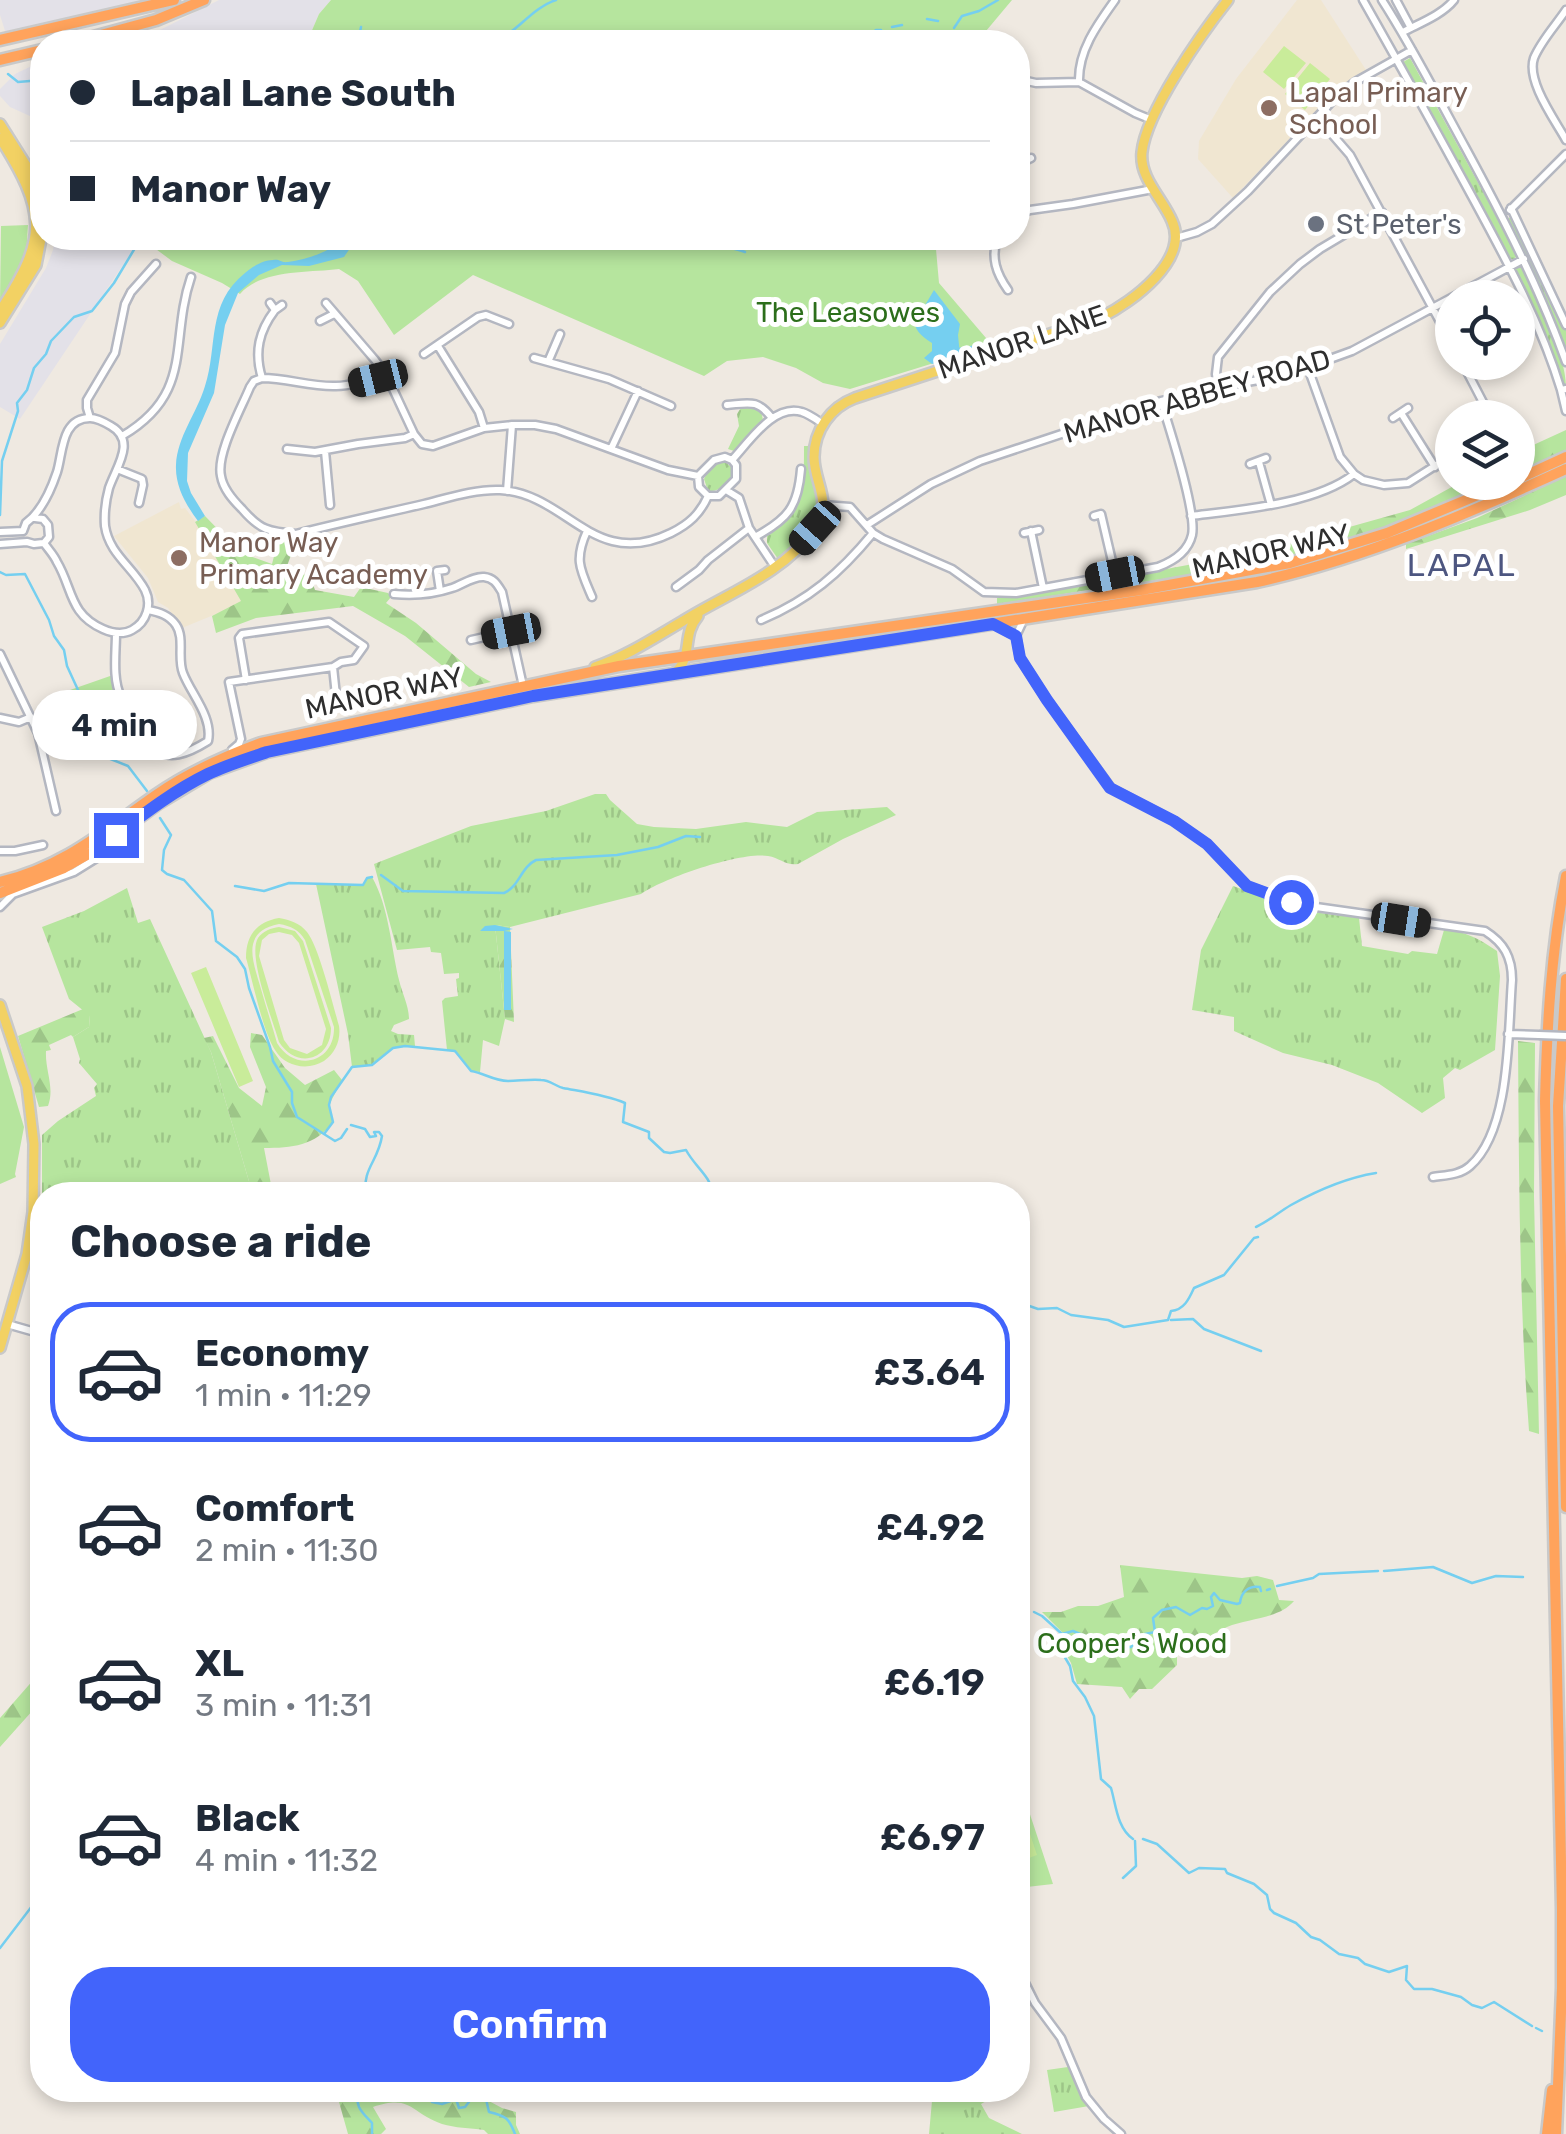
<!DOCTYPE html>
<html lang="en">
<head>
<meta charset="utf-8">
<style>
	:root { --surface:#fff; --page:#f6f6f7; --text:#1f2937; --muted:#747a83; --line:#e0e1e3; --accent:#4264fb }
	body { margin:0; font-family:Rubik,sans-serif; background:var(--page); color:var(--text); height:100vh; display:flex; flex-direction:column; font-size:38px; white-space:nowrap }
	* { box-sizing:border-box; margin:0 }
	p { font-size:32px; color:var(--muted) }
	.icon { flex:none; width:55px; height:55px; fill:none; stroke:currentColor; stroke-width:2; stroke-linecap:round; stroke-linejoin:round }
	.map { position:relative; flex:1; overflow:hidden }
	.drawer { position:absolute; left:30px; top:1182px; width:1000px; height:920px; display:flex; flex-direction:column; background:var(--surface); border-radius:40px; box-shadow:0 5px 15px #0003 }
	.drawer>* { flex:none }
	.guide { position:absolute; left:30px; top:30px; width:1000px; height:220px; border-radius:40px; box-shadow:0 5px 15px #0003; display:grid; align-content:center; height:220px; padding:0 40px; background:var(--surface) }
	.buttons { position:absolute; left:1435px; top:280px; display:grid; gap:20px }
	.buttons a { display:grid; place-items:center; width:100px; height:100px; border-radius:50%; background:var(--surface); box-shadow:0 5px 15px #0003; font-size:50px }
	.end { position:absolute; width:45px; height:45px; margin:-22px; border:12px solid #4264fb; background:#fff; box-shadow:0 0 0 5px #fff }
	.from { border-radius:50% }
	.bubble { position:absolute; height:70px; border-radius:35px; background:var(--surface); box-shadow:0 5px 15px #0003; font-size:32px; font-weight:600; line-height:70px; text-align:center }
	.car { position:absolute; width:30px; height:60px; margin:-30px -15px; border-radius:12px; box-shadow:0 0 8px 2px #0007; background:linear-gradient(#222 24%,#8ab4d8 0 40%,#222 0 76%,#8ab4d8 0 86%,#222 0) }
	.guide b { display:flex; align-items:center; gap:35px; height:95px; font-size:38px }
	.guide b+b { border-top:2px solid var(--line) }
	.guide i { width:25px; height:25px; background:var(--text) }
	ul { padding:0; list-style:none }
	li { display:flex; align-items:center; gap:30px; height:140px; margin:0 20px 15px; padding:0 20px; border:5px solid transparent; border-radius:40px }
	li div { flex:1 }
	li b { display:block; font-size:38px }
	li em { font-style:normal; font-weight:600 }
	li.current { border-color:var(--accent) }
	li>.icon { width:90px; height:90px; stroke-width:1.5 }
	h2 { padding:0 40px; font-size:45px; line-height:120px }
	.cta { display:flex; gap:20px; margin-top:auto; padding:20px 40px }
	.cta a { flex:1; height:115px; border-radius:40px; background:var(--accent); color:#fff; font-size:40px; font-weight:600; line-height:115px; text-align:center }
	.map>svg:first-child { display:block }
</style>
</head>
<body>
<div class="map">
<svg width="1566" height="2134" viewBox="0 0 1566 2134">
	<defs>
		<pattern id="grass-tufts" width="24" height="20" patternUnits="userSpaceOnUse" patternTransform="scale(2.5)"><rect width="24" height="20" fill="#b6e59e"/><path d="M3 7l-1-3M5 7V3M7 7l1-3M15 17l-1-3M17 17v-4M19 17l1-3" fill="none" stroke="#9dc588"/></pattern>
		<pattern id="forest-firs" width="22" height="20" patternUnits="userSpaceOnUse" patternTransform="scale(2.5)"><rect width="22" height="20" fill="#b6e59e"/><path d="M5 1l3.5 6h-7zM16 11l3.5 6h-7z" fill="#9dc588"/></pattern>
	</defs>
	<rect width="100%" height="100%" fill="#efe9e1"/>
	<path fill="#e3e1e8" d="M0,0H139L138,2L6,34L0,15Z
		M219,0H331L319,14L307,42H109L156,32Z
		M42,61V133L32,117L10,107L0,96V89L15,74Z
		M54,238H141L20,419L0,407V344L46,268L53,250Z"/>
	<path fill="#f0e6d1" d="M1297,0H1321L1366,70L1335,91L1233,198L1198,159L1199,141L1236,79Z
		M179,502L181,509L185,508L215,547L271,584L233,607L182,628L168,608L158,602L148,578L114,536Z"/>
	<path fill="url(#grass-tufts)" d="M1410,58L1517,254L1515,259H1509L1413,83L1403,62Z
		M1512,216L1566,328V352L1536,278L1508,219Z
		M1519,266L1524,268C1538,299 1566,354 1566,387L1562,385L1549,344L1514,270Z
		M742,406H755L761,411L763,420L734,451L728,449L739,426L737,414Z
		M804,446H809C810,462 816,477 818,493C821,521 799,544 778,559L767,543V535C804,506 804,492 804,446Z
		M724,461L734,469C732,482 721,492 708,491L704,479C708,470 714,462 724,461Z
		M595,794H606L610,800L637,824L654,827L696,829L746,822L787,827L817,812L887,807L896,815L843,839L798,864C786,866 780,858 768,856C742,851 663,878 641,894L510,927L495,925L505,1019L499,1046L483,1040L480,1072L471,1071L457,1053L447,1050L442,1001L445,998L458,996L456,979L459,978V973L444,974L441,953L431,952L430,947L397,950L374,864L471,826L546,811Z
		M372,877C389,907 391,947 399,980C402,993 409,1006 409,1019L394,1025L391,1031L398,1034L414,1035L415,1046L393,1048L372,1065L352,1067L348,1034L316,884L363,885L367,878Z
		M1233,886L1305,911L1359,918L1362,946L1408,954L1412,951L1437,954L1444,930C1466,931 1479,939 1497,951L1500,976L1495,1050L1460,1070L1455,1068L1443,1078L1445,1098L1422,1113L1378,1083L1332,1065L1283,1053L1234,1031V1017L1192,1010L1201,950Z
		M127,888L138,923L150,919L211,1052L253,1195H42V1240L33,1241L42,1208V1135L58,1121L96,1096L94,1088L97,1084L79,1063L80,1059L73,1037L89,1027L90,1016L69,999L42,927L84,911Z
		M1068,2067L1084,2099L1089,2106L1054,2112L1047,2070Z
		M952,2090H983L988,2100L981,2104L989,2118L1022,2134H929L932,2101Z"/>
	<path fill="url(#forest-firs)" d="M1566,430V451L1518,471V452Z
		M1566,476V495L1530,510L1406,549V544L1477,518Z
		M1459,483H1491L1414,518L1323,547L1262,564L997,604V598L1066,588L1267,550L1410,510Z
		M205,516L241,553L272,564L279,537L297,539L287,566V580L309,573L315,590L354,597L361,587L388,593L391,597L386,603L416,623L476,674L491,682L469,687L405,636L353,606L256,618L216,633L212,616L241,601L195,522Z
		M495,925L510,927L514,1022L505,1019Z
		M83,1009L90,1015L89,1027L73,1037L71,1035L49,1045L51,1050L46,1051C45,1071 55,1087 48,1106L39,1107L18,1036Z
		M251,1033L262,1035L285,1068L305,1085L334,1070L342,1080L329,1105L333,1122C315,1146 292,1148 264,1148L273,1195H253L211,1052L204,1038L213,1036L239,1088L262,1106L266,1087L250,1047Z
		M1518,1041L1535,1043L1534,1196L1539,1434L1529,1431C1519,1301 1519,1171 1518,1041Z
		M1120,1565L1242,1578L1257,1576L1273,1580L1279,1600L1294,1601C1279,1619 1248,1618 1227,1627C1210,1635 1194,1647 1177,1656V1665L1152,1689H1139L1130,1699L1122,1687L1077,1684L1071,1663L1064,1650L1065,1635L1042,1612H1061L1078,1606H1098L1124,1597Z
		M42,1670V1700L0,1747V1718Z
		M322,2090H496V2094L487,2100L502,2108L516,2112V2125L520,2134H488L484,2130C470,2128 455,2128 442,2124C410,2113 412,2094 373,2107L386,2129L381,2134H348L339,2102L321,2099Z"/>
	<path fill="#b6e59e" d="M331,0H1012L981,37L984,42H307L319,14Z
		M28,225L26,259L0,305L1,226Z
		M141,238L172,240L175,238H204L239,250L243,238H935L939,283L992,345L850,389L823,383L796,368L763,357L727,361L704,376L473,275L394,335L358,281L339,269C308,273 262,269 240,294L222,283L172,261Z
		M113,675L114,691L125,712L88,729L70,690Z
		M0,1047L24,1127L15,1174L16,1177L0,1184Z
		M1018,1778L1053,1884L1018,1888Z"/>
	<path fill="#c9ec9a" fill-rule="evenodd" d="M1284,46L1306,63L1284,89L1263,72Z
		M1310,63L1330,79L1305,110L1285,94Z
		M279,918C290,920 300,923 307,932C319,947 333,1005 339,1026C341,1039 336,1053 324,1061C308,1071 285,1067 275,1050C263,1032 253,982 246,958C246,936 256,922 279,918ZM279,924C291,926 299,930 305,940L334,1027C335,1063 295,1073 277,1043C272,1025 266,1007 261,989C253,961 240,932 279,924Z
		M279,927L295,931L303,941L331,1028C331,1060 297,1070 279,1042C273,1021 247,955 258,938C263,931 271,928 279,927ZM279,932L292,935L299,943L326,1029L322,1045L307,1054L290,1048L284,1040L259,956L262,940L269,934Z
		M206,967L253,1081L239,1087L191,973Z
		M1018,1798L1037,1855L1018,1862Z"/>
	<path fill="#75cff0" d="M343,238H357L344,257L309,266L282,265L259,275L238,293L225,325L214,393L188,453L187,481L191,493L205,516L198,521C186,505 175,486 176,465C177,437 197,413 205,386C218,347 206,304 245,273C252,267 263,260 273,260C281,259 280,263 288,262C307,259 329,253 343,238Z
		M934,290L960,324L958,335L960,355L932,364L924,358L932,351V343C916,333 911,325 916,307H924Z
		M495,925L513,929L504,931L511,932V1010H504V931H480L485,926Z"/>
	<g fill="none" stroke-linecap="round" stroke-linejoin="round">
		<path stroke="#75cff0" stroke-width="2.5" d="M927,19L938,21
			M892,27L902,25
			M954,28L962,16L979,11L998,0
			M499,40C519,29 534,7 556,0
			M358,42L361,27
			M862,42L876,30H881
			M8,74L18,82L42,80
			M699,238C713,247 729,246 745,252
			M959,349L985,345
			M0,515L2,461L18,411L17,403L27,390L34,368L46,354L51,341L74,317L92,311L114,283L141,238
			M0,572L6,575L25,574L49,620L54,636L64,650L67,666L84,703L101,749L108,758L128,766L147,791
			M160,818L171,835L164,850L162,870L167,874L184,880L212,911L216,941L237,957L245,969L249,988L270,1047L273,1061L292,1092V1103L297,1117L335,1141L341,1138L347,1129
			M381,875L403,891L504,893C519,887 521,867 536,860L617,855L658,847L686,836L700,837
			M235,886L264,891L289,883L363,885L367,878L372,877
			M351,1125L365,1129L370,1137L376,1136L374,1132H379L382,1136C378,1162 362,1168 366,1195
			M324,1134L333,1122L329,1105L331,1097L352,1067L372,1065L393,1048L405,1046L455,1051L471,1071C484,1073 494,1081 508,1081C519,1081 530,1079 541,1080C550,1080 555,1086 563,1088C584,1092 606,1095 625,1103L623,1122L649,1132V1138L664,1152L670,1153L686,1150C695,1167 710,1175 714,1195
			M1256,1227C1269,1221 1279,1212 1291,1205C1318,1190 1345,1178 1376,1173
			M1018,1302L1038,1309L1057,1308L1071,1315L1108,1320L1124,1327L1168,1320L1171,1311C1184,1310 1189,1299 1194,1288L1224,1275L1254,1238L1258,1237
			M1171,1320L1193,1319L1204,1329L1261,1351
			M1384,1571L1433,1567L1472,1583L1496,1576L1523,1577
			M1277,1586L1313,1578L1319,1574L1378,1571
			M1267,1590L1270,1589
			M1034,1612L1042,1616L1062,1634L1073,1631L1101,1643L1113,1642L1121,1647H1131L1145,1634L1155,1632L1153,1618L1162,1610L1176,1607L1190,1615L1202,1608L1207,1609L1213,1606L1211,1597L1214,1593L1220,1600L1237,1604L1240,1603C1241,1592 1249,1585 1260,1587L1261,1591
			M1018,1615L1021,1609
			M1062,1634L1060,1649L1070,1666L1073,1681L1085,1697L1094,1716L1101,1779L1111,1788C1116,1805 1117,1828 1133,1839
			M1143,1839L1157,1844L1189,1873L1199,1868L1225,1869L1227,1873L1254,1884L1267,1895L1270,1909L1274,1913L1296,1923L1311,1937L1320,1940L1339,1954L1358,1958L1365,1964L1389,1972L1407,1966L1406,1980L1414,1989H1432L1461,1997L1472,2005L1482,2008L1494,2002L1532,2026
			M1123,1878L1136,1866L1135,1841
			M0,1948L42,1893
			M1536,2028L1542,2031
			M358,2090C355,2107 361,2111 372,2123V2134
			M389,2090L396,2092L401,2090
			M415,2090H422
			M427,2090L432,2102L442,2104L456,2099L459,2108L465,2107L475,2094H482
			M486,2099L489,2112C506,2116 509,2118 515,2134"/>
		<g stroke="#b4b7c1" stroke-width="11">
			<path id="minor" d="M1363,0C1401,67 1438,134 1475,202C1508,263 1541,324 1561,390
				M1382,0C1413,48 1438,98 1465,147C1503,217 1539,287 1566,362
				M1396,0L1411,28
				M1566,10C1556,25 1541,41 1534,58C1526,81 1555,120 1566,140
				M1403,32C1420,23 1442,15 1454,0
				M1018,79L1036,83L1079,82L1135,113L1152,120
				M1079,82C1078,51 1097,25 1115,0
				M1317,117L1350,155L1452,344
				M1018,164L1031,158
				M1018,197L1022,213
				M1511,208L1566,325
				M1510,210L1566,154
				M1018,215L1030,210L1073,204L1153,189
				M997,238C991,258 996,273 1008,290
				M1176,238L1197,232L1212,224L1248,191L1335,98L1355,82L1412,50
				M270,303L275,310L282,305
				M326,303L375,360L378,364V379
				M320,321L334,314
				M438,346L479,412L484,428
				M424,354L478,317L486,315L509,324
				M534,358L609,379L671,406
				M548,362L560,334
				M1462,362L1487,410L1489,418
				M1308,368L1340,457L1354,474L1363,480L1384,485L1408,483L1452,455
				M262,378C254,352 259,331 275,310
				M1218,388L1216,374L1218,357L1270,292L1300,264L1320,249L1382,212
				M1566,389L1561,390L1566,411
				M727,405C750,403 757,399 772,418
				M1401,413L1435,467
				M90,418L87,408V400L115,353L125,304L131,292L156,264
				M1393,418L1408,408
				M414,434L393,389L385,379C368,379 353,386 336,386C311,387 287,378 262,378L254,381L250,387C241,409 216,454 221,476C223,489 233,500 242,509C260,530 269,532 296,534C339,523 381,514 424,504C448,498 475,489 500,490C567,493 593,571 671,533C689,524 700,514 708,496
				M122,436C195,393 169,342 191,277
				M287,449L315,452L358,444L405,438L414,434L422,444L433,446L484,428L512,425H535L556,429L668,470L698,476
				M611,449L638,391
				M325,451L330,505
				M725,457L732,460L736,465V479L719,496H708L699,487L698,476L714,460Z
				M732,460C749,442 774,403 802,412C809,414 817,420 823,424
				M1259,462L1271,505
				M1250,464L1266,458
				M117,469L142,479L143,485L139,503
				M726,490L739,498L749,528L775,567
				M507,491L512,425
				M823,505L850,507L873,533L883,539L952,569L984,592L1016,593L1158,567C1174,561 1188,552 1192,535C1197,512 1169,427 1161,401
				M1094,516L1101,514L1115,574
				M1191,516C1239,510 1316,504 1354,474
				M35,518L43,519L48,525L49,537L44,543
				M867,525L931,484L980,461L1161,401L1241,383L1283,376L1352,351L1524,259
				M23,531L26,523C41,512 51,490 57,472C63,453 61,418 90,418C96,418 106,423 111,426C137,441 116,467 109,488C106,499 104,513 105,526C109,554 133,567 145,590C152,604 147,622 132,630C123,635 112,633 103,629C69,614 73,589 57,562C54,555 48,549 44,543
				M587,531C574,560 580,569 592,597
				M1031,531L1043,588
				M0,532L23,531
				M1024,533L1039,530
				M755,537C788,519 798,507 801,469
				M0,544L27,542L34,544L43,543
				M676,587L699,570L708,560L749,528
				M440,591L437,571L445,570
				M394,594C414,596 434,594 452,588C462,585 473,576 484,577C494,578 497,584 502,592L523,686
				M761,620C809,600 840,573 873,533
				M1023,621L1016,636L1020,658L1047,700L1111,788L1174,821L1207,844L1247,886L1291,902L1309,906L1485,931C1504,943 1512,957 1512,980C1508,1031 1511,1130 1470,1166C1460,1175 1446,1175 1433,1177
				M995,625L1016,636
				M116,633C116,652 112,679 121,697C127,707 136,712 143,720C149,726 150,734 153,742C164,766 192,751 208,741C213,717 191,694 183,673C177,658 185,638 176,625C169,615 159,612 148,610
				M471,640L511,631
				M0,654L38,733L56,811
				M246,680L239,638L242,634L329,622L364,646L354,660L341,662L333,667
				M337,705L360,701
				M0,718L19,722L31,717
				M92,740L89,732L92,729L132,711
				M232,750L239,744L241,739L229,682L333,667L337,705L320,707
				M0,851H15L43,845
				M0,907L13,894L74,872L111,849
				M1508,1034L1539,1035
				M7,1324L42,1334
				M1018,1969L1035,2003L1061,2038L1086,2097L1104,2119L1121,2134"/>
		</g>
		<g stroke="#c9c9c9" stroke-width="14">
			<path id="major" d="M0,124L29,170L42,207
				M0,138C46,211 49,237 0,311
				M0,323L36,265L42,234
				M595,667C627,656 654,638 683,621C728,593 781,575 814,530C834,502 814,484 814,457C814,430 831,407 855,398L1102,317C1132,302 1190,260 1172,221C1163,199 1139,178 1142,152C1146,112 1202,33 1228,0
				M675,673C694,655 681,636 698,616
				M0,1005L27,1086L34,1144L33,1212L27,1254L0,1348"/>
		</g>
		<g stroke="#c9c9c9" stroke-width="15">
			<path id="highway" d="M0,40L174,0
				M75,42L156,20L204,0
				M0,60L42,50
				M1518,479L1566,457
				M0,882C64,867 104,831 156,795C189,772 223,757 261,743L619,666L1141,590L1290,563L1387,533L1509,482
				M0,893L64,868L94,851L159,803L209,773L267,752L533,696L1257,582C1365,558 1465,515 1566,469
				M1566,979L1558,1106L1566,1507
				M1547,2134L1552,2090
				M1556,2134L1562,1988V1909L1545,1101C1547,1026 1551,951 1566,876"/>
		</g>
		<use href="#minor" stroke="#fff" stroke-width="6"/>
		<use href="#major" stroke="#f2d163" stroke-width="9"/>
		<use href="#highway" stroke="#ffa35c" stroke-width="10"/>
		<g stroke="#b4b7c1" stroke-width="11" stroke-linecap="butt">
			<path id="minor-bridge" d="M1539,1035L1566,1036"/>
		</g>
		<use href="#minor-bridge" stroke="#fff" stroke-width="6"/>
	</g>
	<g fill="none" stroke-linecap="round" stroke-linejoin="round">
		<path stroke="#4264fb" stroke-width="12" d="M116,835C145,813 175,790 208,774C227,765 247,759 267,752L533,696L993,624L1016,636L1020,658L1047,700L1110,788L1174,821L1207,844L1247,886L1291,902"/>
	</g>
	<g fill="#8d6e63" stroke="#fff" stroke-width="4">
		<circle cx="1269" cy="108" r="10"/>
		<circle cx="179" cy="558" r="10"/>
	</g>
	<circle fill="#6b7280" stroke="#fff" stroke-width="4" cx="1316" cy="224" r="10"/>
	<g text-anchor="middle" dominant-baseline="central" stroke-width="10" stroke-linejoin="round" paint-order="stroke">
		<g font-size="28" fill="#785e54" stroke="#fff" text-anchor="start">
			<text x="1289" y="92">Lapal Primary<tspan x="1289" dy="32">School</tspan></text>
			<text x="199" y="542">Manor Way<tspan x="199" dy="32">Primary Academy</tspan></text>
		</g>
		<g font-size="28" fill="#5b616d" stroke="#fff" text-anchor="start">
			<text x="1336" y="224">St Peter's</text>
		</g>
		<g font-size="28" fill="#2c6e1b" stroke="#fff">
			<text x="848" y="312">The Leasowes</text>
			<text x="1132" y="1643">Cooper's Wood</text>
		</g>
		<g font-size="28" fill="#2e2e2e" stroke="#fff">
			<text transform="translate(1022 342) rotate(-19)">MANOR LANE</text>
			<text transform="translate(1197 396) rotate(-16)">MANOR ABBEY ROAD</text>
			<text transform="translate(1271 551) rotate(-13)">MANOR WAY</text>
			<text transform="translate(384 693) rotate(-12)">MANOR WAY</text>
		</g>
		<g font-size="32" letter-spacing="2.5" fill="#4d5680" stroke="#fff">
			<text x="1462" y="565">LAPAL</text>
		</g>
	</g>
</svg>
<div class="buttons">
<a><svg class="icon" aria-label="locate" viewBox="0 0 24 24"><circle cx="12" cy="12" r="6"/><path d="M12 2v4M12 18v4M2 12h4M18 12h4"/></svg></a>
<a><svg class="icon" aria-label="layers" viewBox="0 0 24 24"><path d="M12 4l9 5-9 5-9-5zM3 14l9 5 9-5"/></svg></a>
</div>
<i class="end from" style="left:1291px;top:902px"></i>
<i class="end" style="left:116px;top:835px"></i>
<div class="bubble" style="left:32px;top:690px;width:165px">4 min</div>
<i class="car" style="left:378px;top:378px;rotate:256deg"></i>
<i class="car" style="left:815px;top:528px;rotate:222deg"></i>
<i class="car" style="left:1115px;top:574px;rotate:259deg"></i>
<i class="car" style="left:511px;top:631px;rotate:259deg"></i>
<i class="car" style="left:1401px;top:920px;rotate:99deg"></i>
<div class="guide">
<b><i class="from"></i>Lapal Lane South</b>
<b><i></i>Manor Way</b>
</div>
<section class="drawer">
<h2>Choose a ride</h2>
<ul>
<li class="current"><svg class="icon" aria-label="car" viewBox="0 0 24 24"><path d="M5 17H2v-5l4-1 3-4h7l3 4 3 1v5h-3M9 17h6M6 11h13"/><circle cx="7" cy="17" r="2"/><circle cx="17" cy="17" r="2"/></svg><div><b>Economy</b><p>1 min · 11:29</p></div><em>£3.64</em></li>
<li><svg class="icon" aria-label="car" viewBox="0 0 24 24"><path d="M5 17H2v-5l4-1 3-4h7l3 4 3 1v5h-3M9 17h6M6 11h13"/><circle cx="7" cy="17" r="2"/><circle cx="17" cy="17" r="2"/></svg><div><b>Comfort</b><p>2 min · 11:30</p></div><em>£4.92</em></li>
<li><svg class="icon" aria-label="car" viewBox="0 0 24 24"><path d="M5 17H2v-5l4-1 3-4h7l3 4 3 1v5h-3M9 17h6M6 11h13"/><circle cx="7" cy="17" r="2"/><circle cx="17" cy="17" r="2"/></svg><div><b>XL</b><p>3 min · 11:31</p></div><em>£6.19</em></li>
<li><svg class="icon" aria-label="car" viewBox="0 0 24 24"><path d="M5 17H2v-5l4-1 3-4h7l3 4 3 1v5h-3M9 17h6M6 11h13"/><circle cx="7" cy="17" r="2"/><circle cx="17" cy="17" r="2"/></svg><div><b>Black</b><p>4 min · 11:32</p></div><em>£6.97</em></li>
</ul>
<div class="cta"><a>Confirm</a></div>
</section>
</div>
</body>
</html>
